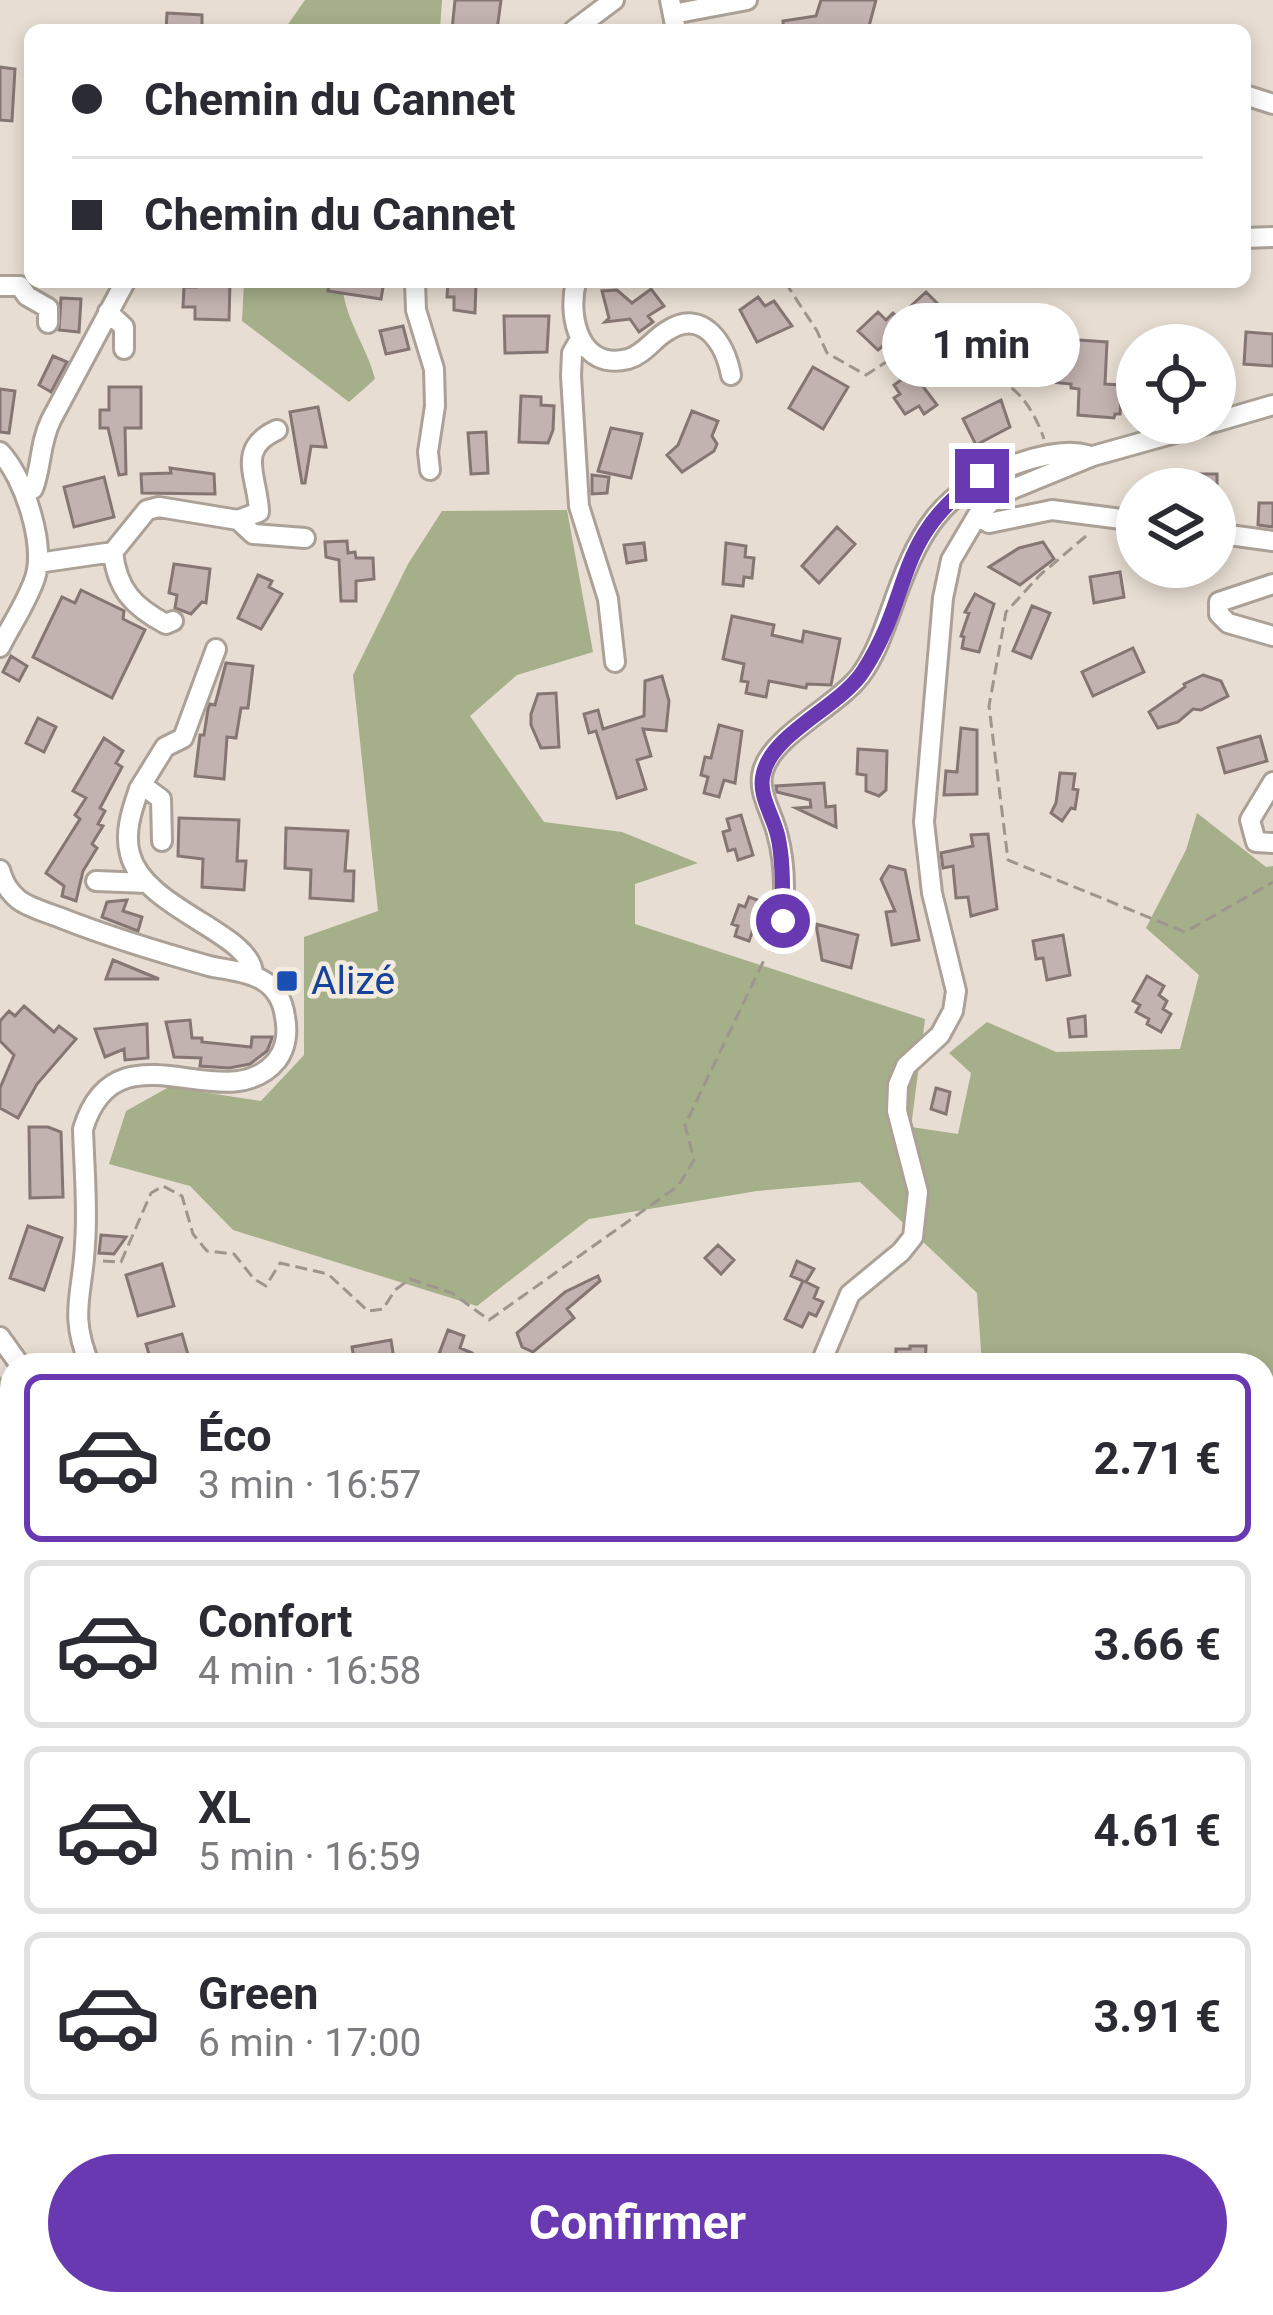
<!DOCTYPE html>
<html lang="fr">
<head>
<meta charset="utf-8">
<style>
	:root { --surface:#fff; --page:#f2f2f3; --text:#2b2b33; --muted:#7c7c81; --line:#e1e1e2; --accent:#6839b0 }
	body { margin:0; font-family:Roboto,sans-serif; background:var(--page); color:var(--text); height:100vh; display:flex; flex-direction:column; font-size:45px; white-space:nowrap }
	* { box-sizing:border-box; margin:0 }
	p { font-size:39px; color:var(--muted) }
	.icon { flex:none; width:66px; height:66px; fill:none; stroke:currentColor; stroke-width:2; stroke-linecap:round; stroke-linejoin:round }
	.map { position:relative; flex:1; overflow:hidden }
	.details { position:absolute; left:0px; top:1353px; width:1275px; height:963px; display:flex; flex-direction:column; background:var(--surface); border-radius:36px 36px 0 0; box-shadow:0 6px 18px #0003 }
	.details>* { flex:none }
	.hud { position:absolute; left:24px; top:24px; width:1227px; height:264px; border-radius:18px; box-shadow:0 6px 18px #0003; display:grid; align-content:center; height:264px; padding:0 48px; background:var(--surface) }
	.buttons { position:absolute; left:1116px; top:324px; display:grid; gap:24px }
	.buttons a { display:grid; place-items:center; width:120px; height:120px; border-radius:50%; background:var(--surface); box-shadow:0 6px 18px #0003; font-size:60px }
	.end { position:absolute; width:54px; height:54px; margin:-27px; border:15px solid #6839b0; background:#fff; box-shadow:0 0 0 6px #fff }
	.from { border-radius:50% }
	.bubble { position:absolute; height:84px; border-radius:42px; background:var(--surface); box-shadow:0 6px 18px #0003; font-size:39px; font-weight:700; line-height:84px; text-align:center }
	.hud b { display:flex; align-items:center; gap:42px; height:114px; font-size:45px }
	.hud b+b { border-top:3px solid var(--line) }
	.hud i { width:30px; height:30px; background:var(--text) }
	ul { padding:21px 0 0; list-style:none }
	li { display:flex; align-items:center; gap:36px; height:168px; margin:0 24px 18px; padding:0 24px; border:6px solid var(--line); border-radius:18px }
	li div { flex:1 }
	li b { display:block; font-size:45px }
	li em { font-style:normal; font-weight:700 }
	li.on { border-color:var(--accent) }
	li>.icon { width:108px; height:108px; stroke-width:1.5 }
	.button { display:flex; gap:24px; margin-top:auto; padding:24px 48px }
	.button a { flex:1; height:138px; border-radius:72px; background:var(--accent); color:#fff; font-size:48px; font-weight:700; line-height:138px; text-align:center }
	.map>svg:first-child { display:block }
</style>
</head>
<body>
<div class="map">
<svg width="1273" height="2315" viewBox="0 0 1273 2315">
	<rect width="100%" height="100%" fill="#e7ddd2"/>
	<path fill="#a5af89" d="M305,0H442L440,30H284Z
		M244,282H342C344,319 366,344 375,379L349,402L242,321Z
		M567,510L593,652L517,675L470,716L544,822L622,832L698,863L635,884V924L925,1019L911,1127L958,1134L971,1073L949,1053L987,1022L1056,1052L1180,1049L1199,975L1146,928L1186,850L1197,813L1266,867L1273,866V2142L1263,2138V1365H982L977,1293L860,1182L757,1191L589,1219L477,1306L233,1230L190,1186L109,1164L126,1111L169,1087L261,1101L304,1055V937L378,911L353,675L408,564L442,511Z
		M0,1376L12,1392V1503L3,1502L0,1515Z
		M862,2304H1167L1228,2313L1273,2309V2315H813Z"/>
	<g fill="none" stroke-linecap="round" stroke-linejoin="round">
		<path stroke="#7084a4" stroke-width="6" d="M0,2041L12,2040
			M193,2315L206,2304"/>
	</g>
	<path fill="#c3b3b0" stroke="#857674" stroke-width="3" d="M455,0H501L497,30H452Z
		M821,0H876L868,30H784L783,21L816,16Z
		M167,13L202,15V30H166Z
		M0,67L15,69L12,121L0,120Z
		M196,282H230L229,320L195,319V307H183L184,287H196Z
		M329,282H384L381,299L328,291Z
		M448,282H476L475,313L454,310V297H447Z
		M651,289L664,306L648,316L653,322L639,332L630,319L605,322L609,318L602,291L617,290L632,303Z
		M926,292L939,305L907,344L910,346L896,356L885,344L878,350L858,331L878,312L886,320L893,313L898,318Z
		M758,297L765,306L774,301L792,326L757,342L740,310Z
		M61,298L81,299L79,332L59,330Z
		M504,316H549L547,352L505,353Z
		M403,326L409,349L386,354L380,331Z
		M1246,332L1273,334V366L1244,364Z
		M1064,339L1107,342L1105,384L1122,385L1120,414H1115L1114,418L1078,415L1079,389L1071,388V384L1040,381L1041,356L1045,357L1046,351L1063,353Z
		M53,356L67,362L51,392L39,385Z
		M813,367L848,387L823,429L789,408Z
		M912,372L937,405L924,414L919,406L905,414L894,398L900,394L894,385Z
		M109,387H141V428H125L126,474L119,475L108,428H100V410H109Z
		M0,389L15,391L9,433L0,432Z
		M521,396L541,397V405L554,406L553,430L548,443L519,442Z
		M1001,400L1010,427L976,445L963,419Z
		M318,407L326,447L311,446L305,483H302L290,412Z
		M692,411L718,421L712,436L717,444L714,451L682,472L667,455L678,445Z
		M611,428L642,434L631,478L598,471Z
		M486,432L488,473L471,474L468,433Z
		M170,468L214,474L215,494L142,493L141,474L171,473Z
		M1160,474H1217V489H1160Z
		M592,475L609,477L607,493L592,494Z
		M104,477L114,517L74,527L64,487Z
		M1259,503H1273V527L1258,525Z
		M837,527L855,544L819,583L802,566Z
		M347,541L348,553L355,552L356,558H373L374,579L356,581V601H341L339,560L326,557L325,542Z
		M1043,542L1054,559L1020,585L989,567L1019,548Z
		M644,543L646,560L627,563L624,545Z
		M726,543L746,546L745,557L754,558L752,578L744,577L743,586L723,584Z
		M174,564L210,569L206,603L202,602L191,614L175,608L177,595L169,593Z
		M1120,572L1124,597L1094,603L1090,577Z
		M258,575L272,581L269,587L282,594L261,629L238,618Z
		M81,590L124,611L123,619L145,630L112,698L33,657L62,597L75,603Z
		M975,594L994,604L979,652L962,648L964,637L961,636L969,613L965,612Z
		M1032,606L1050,613L1031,658L1013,651Z
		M732,616L774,625L772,635L802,642L804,631L840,639L831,685L807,684L806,688L769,681L766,697L746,693L748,682L741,681L744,664L723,659Z
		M1133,648L1144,672L1093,696L1082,672Z
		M11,656L27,666L19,681L3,672Z
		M226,663L253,666L248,708H241L236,738L227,737L224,779L195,776L200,735H204L208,709L210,704L215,705Z
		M1203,675L1221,681L1228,696L1201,710L1193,709L1178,722L1158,728L1149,712L1185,687L1184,684Z
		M662,676L669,701L666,731L643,729L651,756L637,760L646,789L617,798L596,731L589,733L584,714L598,710L603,729L644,716L645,681Z
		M556,693L559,747L541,748L531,725V714L538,694Z
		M38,718L56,727L44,752L26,743Z
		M719,725L742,731L735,783L724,780L719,797L704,793L708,777L701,775L705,757L711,758Z
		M961,728L977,730V794L944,795L946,771L957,772Z
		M1260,736L1267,761L1225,773L1218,748Z
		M104,738L123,751L116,763L122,767L100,808L105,811L98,824L103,826L92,844L97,848L83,871L76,901L62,896L64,886L46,873L80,819L75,815L86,798L73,791Z
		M858,749L887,751L886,790L879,796L866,791V775L857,774Z
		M1060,773L1075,774L1073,789L1078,790L1075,809L1071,808L1062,821L1051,813L1056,803Z
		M824,783L826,807L835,806L836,827L796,808L811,807L810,800L777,792L776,786Z
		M741,815L753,855L738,860L735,849L728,851L723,832L730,830L727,819Z
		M179,818L239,820L237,861H246L244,890L202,887L203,859L178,856Z
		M286,828L348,831L345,871H354L353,901L310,898L311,870L285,868Z
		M988,834L997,909L971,916L968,897L956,898L953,866L943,868L941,853L973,846L971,835Z
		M889,866L905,870L919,940L892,945L886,912L895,911L881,879Z
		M749,897L763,902L749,941L735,936L738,926L732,924L739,905L745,907Z
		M127,900L123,911L142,917L138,931L102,917L107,902Z
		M816,924L858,935L851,968L822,960Z
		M1063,935L1070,975L1047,980L1043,958L1036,959L1033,941Z
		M113,960L159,979H106Z
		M1147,976L1164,986L1159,995L1167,1001L1163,1009L1171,1014L1161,1032L1147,1024L1149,1019L1136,1012L1140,1005L1133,1001Z
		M24,1006L54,1032L59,1026L76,1039L37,1084L18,1118L0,1108V1088L14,1055L0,1041V1021L9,1011L15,1016Z
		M1085,1016L1086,1036L1070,1037L1068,1019Z
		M190,1020L192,1038H202V1042L251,1047L252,1037H272L271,1041L267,1051L250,1064L229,1068L200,1066L201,1058L174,1057L166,1022Z
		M147,1024L148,1058L125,1060L124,1049L105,1057L95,1029Z
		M936,1088L950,1092L946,1114L931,1109Z
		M29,1127H48L61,1132L63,1197L30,1198Z
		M28,1226L62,1238L44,1290L10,1278Z
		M101,1235L126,1237L114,1254L99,1253Z
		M718,1245L734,1260L721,1274L705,1258Z
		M797,1261L814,1269L806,1282L818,1288L814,1298L823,1302L816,1316L809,1313L802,1327L785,1319L803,1281L791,1276Z
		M162,1264L174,1306L138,1316L126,1275Z
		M598,1276L600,1281L567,1309L574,1318L533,1352L522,1347L517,1333L565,1292Z
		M448,1330L464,1336L460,1348L472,1353L469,1365L436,1362Z
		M182,1334L191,1365H152L146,1344Z
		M391,1340L395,1365H355L352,1347Z
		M910,1346H926L925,1365H896V1349H910Z"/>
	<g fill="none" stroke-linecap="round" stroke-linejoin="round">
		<g stroke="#aba196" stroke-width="24">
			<path id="minor" d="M670,0L676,30
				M673,14L747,0
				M574,30L614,0
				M1245,95L1273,104
				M1245,238L1273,237
				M415,282L416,310L434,369L435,406L428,452L430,470
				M576,282C567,318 580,371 628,359C645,354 653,339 667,331C703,307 725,344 731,375
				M0,286H20L27,296L48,308V323
				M108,312L124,327V349
				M579,341L572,353L571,376L579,506L608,599L615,662
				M1215,422L1273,405
				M0,452C24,477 46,544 35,578C27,602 11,625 0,647
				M25,493L33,489C42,466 39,445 51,420L125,282
				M977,516L989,523L1052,510L1137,521
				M238,520L259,512C258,477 235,449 277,430
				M1215,533L1273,541
				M113,552C117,590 134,607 166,624L173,621
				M38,563L113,552L147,510L159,507L238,520L253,534L305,538
				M1273,584L1219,602V614L1228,623L1273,636
				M1273,782L1250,820L1256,842L1273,843
				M139,789L165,747L183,738L216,649
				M162,841L161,799L149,790L139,789C132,810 124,832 130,854C144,910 254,933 253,975
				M0,870C4,883 8,891 19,900C30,908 48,913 61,918C109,937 159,952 209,966C226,970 247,971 262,980C276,988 283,1001 285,1017C288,1032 286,1048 277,1060C226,1123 117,1018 83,1129C84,1166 88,1206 85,1244C83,1294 68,1314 90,1365
				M96,881L147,883
				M776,941C787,910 786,865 777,833C772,813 757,791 763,771C773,735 836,707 860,676C875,656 883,632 891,610C917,536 938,491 1016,464C1036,457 1066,449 1087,455
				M0,1337L20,1365
				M820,1365L850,1294L901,1252L913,1237L918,1192L897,1111L898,1085L906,1066L940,1035L953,1011L956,991L932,893L924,822L943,598L951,560L977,516L998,495L1093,456L1211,423
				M0,1765L12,1754
				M0,1867L12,1882
				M0,2027L12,2024
				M1263,2156L1273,2161
				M6,2204L12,2187
				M1263,2249L1273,2235
				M250,2315L256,2304"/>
		</g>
		<path stroke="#9e968e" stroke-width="3" stroke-dasharray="12 6" stroke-linecap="butt" d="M785,282L817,331L827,353L866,375L912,345L924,346L943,381C953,380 963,376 973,376C1012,374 1033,407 1044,439
			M1086,536L1040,575L1006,612L989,706L1008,860L1185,932L1273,882
			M103,1261L121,1262L151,1193L163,1186L182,1196L193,1234L207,1251L234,1254L254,1279L266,1286L280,1263L328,1274L368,1311L383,1309L395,1290L410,1279L452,1293L489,1320L678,1186L694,1160L685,1125L765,958
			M789,2304L792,2315"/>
		<use href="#minor" stroke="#fff" stroke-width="18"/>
	</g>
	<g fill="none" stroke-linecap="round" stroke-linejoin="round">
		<path stroke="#6839b0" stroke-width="15" d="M783,921C782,893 784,864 778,837C774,817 758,796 763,775C771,733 841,707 864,670C914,592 893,537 982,476"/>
	</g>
	<rect fill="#1a4fb4" stroke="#f4ebdf" stroke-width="4.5" x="275" y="969" width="24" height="24" rx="6"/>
	<g text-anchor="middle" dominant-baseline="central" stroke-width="9" stroke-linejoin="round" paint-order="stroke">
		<g font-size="39" fill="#164399" stroke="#f4ebdf" text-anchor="start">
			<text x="311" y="981">Alizé</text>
		</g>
	</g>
</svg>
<div class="buttons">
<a><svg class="icon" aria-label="locate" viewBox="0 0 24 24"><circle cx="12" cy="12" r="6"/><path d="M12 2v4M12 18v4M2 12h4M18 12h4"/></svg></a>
<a><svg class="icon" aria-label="layers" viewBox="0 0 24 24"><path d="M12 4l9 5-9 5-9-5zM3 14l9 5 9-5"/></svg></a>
</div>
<i class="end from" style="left:783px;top:921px"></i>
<i class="end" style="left:982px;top:476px"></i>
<div class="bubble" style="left:882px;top:303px;width:198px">1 min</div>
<div class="hud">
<b><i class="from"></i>Chemin du Cannet</b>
<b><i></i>Chemin du Cannet</b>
</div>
<section class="details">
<ul>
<li class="on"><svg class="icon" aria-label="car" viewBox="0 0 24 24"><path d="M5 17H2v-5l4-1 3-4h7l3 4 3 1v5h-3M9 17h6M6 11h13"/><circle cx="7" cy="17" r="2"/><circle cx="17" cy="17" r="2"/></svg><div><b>Éco</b><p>3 min · 16:57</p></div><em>2.71 €</em></li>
<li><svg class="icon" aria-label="car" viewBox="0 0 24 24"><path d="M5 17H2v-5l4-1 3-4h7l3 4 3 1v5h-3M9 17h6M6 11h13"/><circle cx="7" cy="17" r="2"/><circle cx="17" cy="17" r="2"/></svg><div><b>Confort</b><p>4 min · 16:58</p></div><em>3.66 €</em></li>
<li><svg class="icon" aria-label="car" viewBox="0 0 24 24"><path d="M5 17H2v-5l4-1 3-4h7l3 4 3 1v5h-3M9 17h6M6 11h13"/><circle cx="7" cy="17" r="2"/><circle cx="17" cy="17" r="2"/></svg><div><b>XL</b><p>5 min · 16:59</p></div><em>4.61 €</em></li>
<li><svg class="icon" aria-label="car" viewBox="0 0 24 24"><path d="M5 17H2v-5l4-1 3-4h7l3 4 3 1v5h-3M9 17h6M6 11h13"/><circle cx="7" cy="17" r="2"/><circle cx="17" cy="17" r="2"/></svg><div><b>Green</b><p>6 min · 17:00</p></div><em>3.91 €</em></li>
</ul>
<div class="button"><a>Confirmer</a></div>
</section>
</div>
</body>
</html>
